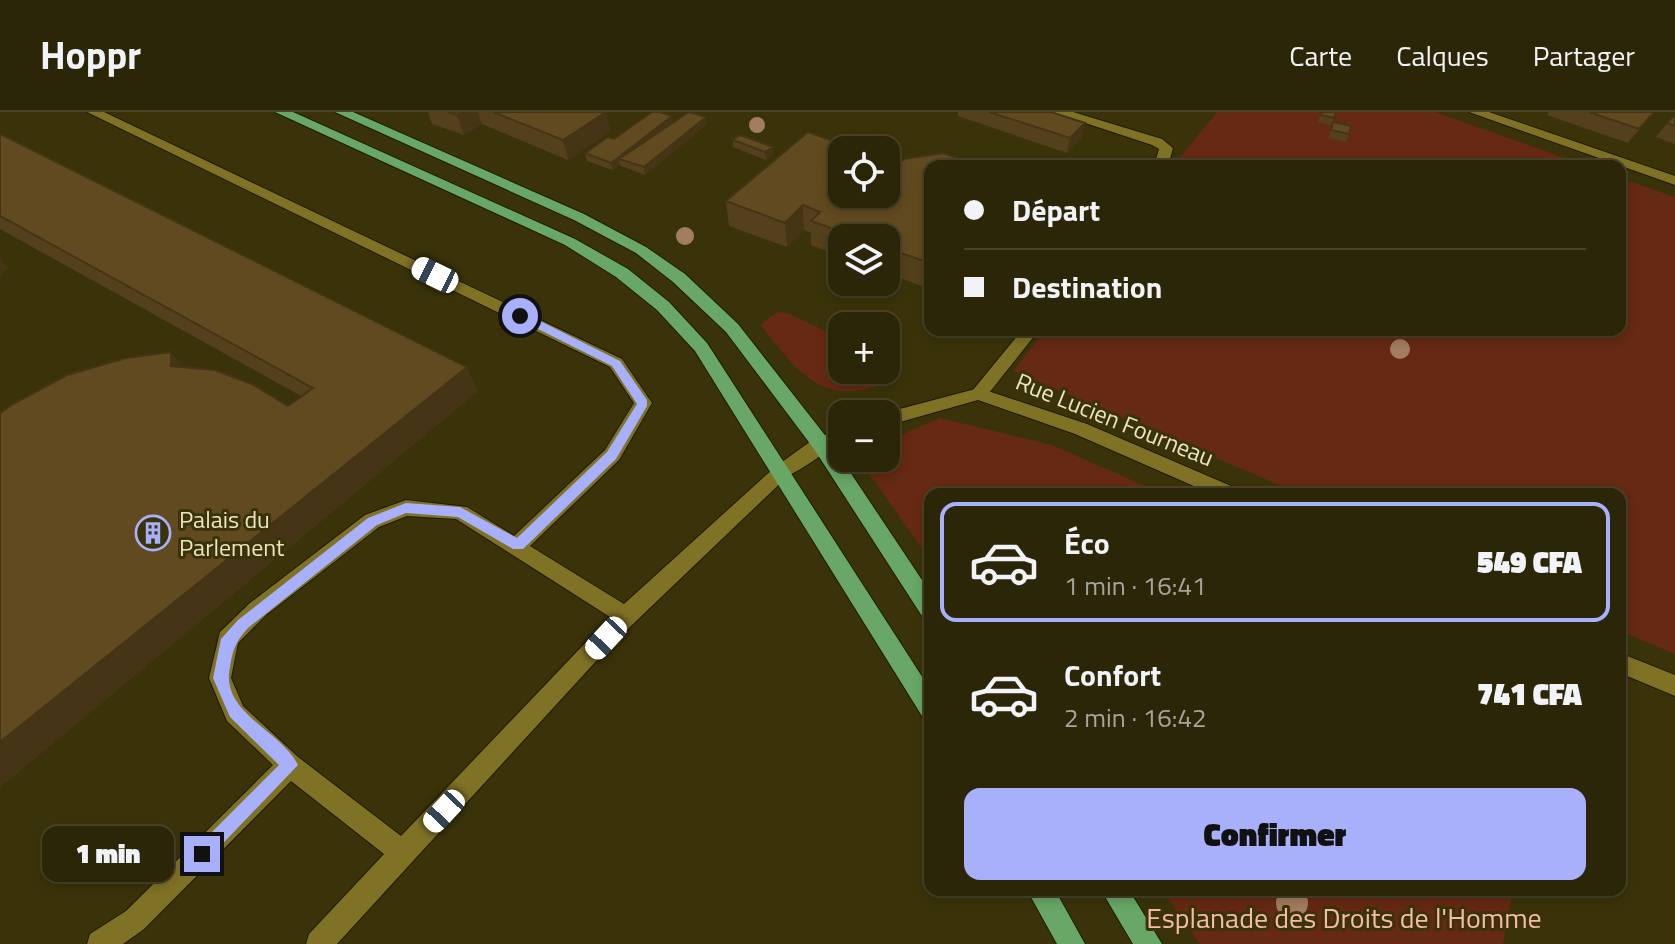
<!DOCTYPE html>
<html lang="fr">
<head>
<meta charset="utf-8">
<style>
	:root { --surface:#2c2608; --page:#342e12; --text:#f1f3f6; --muted:#a6a59c; --line:#484329; --accent:#a8b0fc }
	body { margin:0; font-family:"Titillium Web",sans-serif; background:var(--page); color:var(--text); height:100vh; display:flex; flex-direction:column; font-size:30px; white-space:nowrap }
	* { box-sizing:border-box; margin:0 }
	p { font-size:26px; color:var(--muted) }
	.icon { flex:none; width:44px; height:44px; fill:none; stroke:currentColor; stroke-width:2; stroke-linecap:round; stroke-linejoin:round }
	.map { position:relative; flex:1; overflow:hidden }
	.panel { position:absolute; left:924px; top:376px; width:702px; height:408px; display:flex; flex-direction:column; background:var(--surface); border-radius:16px; box-shadow:0 4px 12px #0003,0 0 0 2px var(--line) }
	.panel>* { flex:none }
	.banner { position:absolute; left:924px; top:48px; width:702px; height:176px; border-radius:16px; box-shadow:0 4px 12px #0003,0 0 0 2px var(--line); display:grid; align-content:center; height:176px; padding:0 40px; background:var(--surface) }
	.controls { position:absolute; left:828px; top:24px; display:grid; gap:16px }
	.controls a { display:grid; place-items:center; width:72px; height:72px; border-radius:16px; background:var(--surface); box-shadow:0 4px 12px #0003,0 0 0 2px var(--line); font-size:40px }
	.end { position:absolute; width:36px; height:36px; margin:-18px; border:10px solid #a8b0fc; background:#111; box-shadow:0 0 0 4px #111 }
	.from { border-radius:50% }
	.bubble { position:absolute; height:56px; border-radius:16px; background:var(--surface); box-shadow:0 4px 12px #0003,0 0 0 2px var(--line); font-size:26px; font-weight:800; line-height:56px; text-align:center }
	.car { position:absolute; width:24px; height:48px; margin:-24px -12px; border-radius:10px; box-shadow:0 0 6px 2px #0007; background:linear-gradient(#fff 24%,#345 0 40%,#fff 0 76%,#345 0 86%,#fff 0) }
	.banner b { display:flex; align-items:center; gap:28px; height:76px; font-size:30px }
	.banner b+b { border-top:2px solid var(--line) }
	.banner i { width:20px; height:20px; background:var(--text) }
	ul { padding:14px 0 0; list-style:none }
	li { display:flex; align-items:center; gap:24px; height:120px; margin:0 16px 12px; padding:0 24px; border:4px solid transparent; border-radius:16px }
	li div { flex:1 }
	li b { display:block; font-size:30px }
	li em { font-style:normal; font-weight:800 }
	li.on { border-color:var(--accent) }
	li>.icon { width:72px; height:72px; stroke-width:1.5 }
	.action { display:flex; gap:16px; margin-top:auto; padding:16px 40px }
	.action a { flex:1; height:92px; border-radius:16px; background:var(--accent); color:#111; font-size:32px; font-weight:800; line-height:92px; text-align:center }
	header { display:flex; align-items:center; gap:48px; box-sizing:border-box; height:112px; padding:0 40px; background:var(--surface); border-bottom:2px solid var(--line) }
	header strong { font-size:38px }
	nav { display:flex; gap:44px; margin-inline-start:auto; font-size:28px }
	.map>svg:first-child { display:block }
</style>
</head>
<body>
<header>
<strong>Hoppr</strong>
<nav><a>Carte</a><a>Calques</a><a>Partager</a></nav>
</header>
<div class="map">
<svg width="1675" height="832" viewBox="0 0 1675 832">
	<rect width="100%" height="100%" fill="#3a330a"/>
	<path fill="#662913" d="M1217,0H1435L1587,54H1173Z
		M1620,66L1675,85V542L1620,519V382H1300L1013,259L1045,218H1620Z
		M777,200L787,201L842,227V258H886V251L887,271C820,297 798,258 760,213Z
		M940,306L1052,333L1163,382H930V448L866,357L875,346H886L887,329Z
		M1162,778H1513L1503,832H1200Z"/>
	<g fill="none" stroke-linecap="round" stroke-linejoin="round">
		<g stroke="#1f1a04" stroke-width="2">
			<path id="service" d="M87,0H104L622,247L652,291L619,348L530,434L624,492L775,355H789L792,360L609,535L337,832H306L309,822L384,742L291,669L144,817L123,832H87L90,822L126,799L273,653L227,609L209,566L220,520L250,491L365,403L406,388L467,395L514,424L605,338L634,291L610,255ZM407,404L456,407L610,505L401,724L298,645L243,594L231,566L238,531L266,503L379,415Z
				M1052,0H1073L1162,27L1173,36L1168,54H1154L1159,37L1152,33Z
				M1022,218H1039L985,286H973L970,282L973,278Z"/>
		</g>
		<g stroke="#1f1a04" stroke-width="2">
			<path id="minor" d="M1469,0H1489L1675,64V73Z
				M979,276L1087,312L1238,377L1241,382H1212L1075,322L978,288L886,314V302H881Z
				M842,317V331C824,338 791,370 775,365L772,360L775,355L814,327Z
				M1620,541L1675,563V584L1620,561Z"/>
		</g>
		<g stroke="#1f1a04" stroke-width="2">
			<path id="primary" d="M275,0H293L575,127L628,157L669,190L707,231L930,577V608L922,604L695,239L657,198L616,165L565,133Z
				M335,0H353L584,102L646,135L685,162L738,212L828,327L930,480V507L922,504L814,337L726,220L673,170L636,141L574,108Z
				M1027,778H1055L1085,832H1057Z
				M1101,778H1129L1162,832H1133Z"/>
		</g>
		<use href="#service" fill="#7f7225" fill-rule="evenodd"/>
		<use href="#minor" fill="#7f7225" fill-rule="evenodd"/>
		<use href="#primary" fill="#68a766" fill-rule="evenodd"/>
	</g>
	<g fill="#a27d5f">
		<circle cx="757" cy="13" r="8"/>
		<circle cx="685" cy="124" r="9"/>
		<circle cx="1400" cy="237" r="10"/>
		<circle cx="1292" cy="791" r="16"/>
	</g>
	<path fill="#54401c" d="M428,0H606L610,20L568,48L482,12L464,23L432,12Z
		M958,0H1051L1082,25L1067,41L958,4Z
		M1321,0H1336L1331,13L1318,10Z
		M1549,0H1654L1628,31L1547,3Z
		M1675,3V32L1656,25L1667,11Z
		M1333,10L1349,22L1346,30L1328,26Z
		M673,11L707,12L645,63L621,54L620,52L612,58L587,49L585,41L614,27Z
		M0,22L478,279L0,675V301L182,255L288,294L301,284L0,117Z
		M733,28L773,35V42L766,48L733,35Z
		M930,54V177L886,161V126H842V145L811,133V121L804,118L787,135L729,114L726,89L842,82Z"/>
	<path fill="#453416" d="M463,0H478L482,12L464,23L457,3Z
		M606,0L610,20L568,48L563,28Z
		M672,4L673,11L619,47L620,52L612,58L611,51Z
		M706,5L707,12L645,63L644,55Z
		M1085,11L1082,25L1067,41L1070,26Z
		M773,35V42L766,48L765,40Z
		M803,93L804,118L787,135L785,111Z
		M0,146L8,155L0,165Z
		M171,240L190,264L171,254Z
		M467,255L478,279L0,675V630Z"/>
	<path fill="#624a20" stroke="#453416" stroke-width="2" d="M448,0H463L457,3Z
		M493,0H606L563,28Z
		M652,0H660L672,4L611,51L585,41L608,25L614,27Z
		M689,0L706,5L644,55L619,47Z
		M989,0H1051L1085,11L1070,26Z
		M1322,0H1336L1334,6L1321,3Z
		M1589,0H1654L1639,17Z
		M1675,3V14L1667,11Z
		M1333,10L1351,14L1349,22L1331,18Z
		M808,20L859,38H842V82H886V64L904,47L943,41L981,54H930V151L886,136V126H859L811,109L820,100L803,93L785,111L726,89Z
		M0,22L467,255L0,630V301L13,292L67,263L126,246L171,240V254L215,258L254,273L288,294L313,276L0,104Z
		M740,23L773,35L765,40L733,28Z"/>
	<path fill="#a8b0fc" d="M516,201H524L620,249L647,288V294L616,347L523,437H513L458,405L406,401L377,413L248,516C236,529 233,537 230,555C220,601 281,618 298,653L207,748H196V736L279,653L230,605L213,566L221,527L238,508L368,406L406,391L460,395L517,426L607,340L637,292L612,254L516,206Z"/>
	<defs>
		<g id="building-ring" transform="scale(1.8)"><circle r="9.5" fill="#3a330a" stroke="#a8b0fc" stroke-width="1.5"/><path d="M-4-6H4V6H1V3H-1V6H-4ZM-2.5-4.3h1.7v1.8h-1.7ZM.8-4.3h1.7v1.8H.8ZM-2.5-1h1.7V.8h-1.7ZM.8-1h1.7V.8H.8Z" fill="#a8b0fc"/></g>
	</defs>
	<g fill-rule="evenodd">
		<use href="#building-ring" x="153" y="421"/>
	</g>
	<g text-anchor="middle" dominant-baseline="central" stroke-width="6" stroke-linejoin="round" paint-order="stroke">
		<g font-size="24" fill="#ebe4c0" stroke="#3a330a">
			<text transform="translate(1115 307) rotate(22)">Rue Lucien Fourneau</text>
		</g>
		<g font-size="24" fill="#ebe4c0" stroke="#3a330a" text-anchor="start">
			<text x="179" y="407">Palais du<tspan x="179" dy="28">Parlement</tspan></text>
		</g>
		<g font-size="28" fill="#f8baa5" stroke="#3a330a">
			<text x="1344" y="805">Esplanade des Droits de l'Homme</text>
		</g>
	</g>
</svg>
<div class="controls">
<a><svg class="icon" aria-label="locate" viewBox="0 0 24 24"><circle cx="12" cy="12" r="6"/><path d="M12 2v4M12 18v4M2 12h4M18 12h4"/></svg></a>
<a><svg class="icon" aria-label="layers" viewBox="0 0 24 24"><path d="M12 4l9 5-9 5-9-5zM3 14l9 5 9-5"/></svg></a>
<a>+</a>
<a>−</a>
</div>
<i class="end from" style="left:520px;top:204px"></i>
<i class="end" style="left:202px;top:742px"></i>
<div class="bubble" style="left:42px;top:714px;width:132px">1 min</div>
<i class="car" style="left:435px;top:163px;rotate:296deg"></i>
<i class="car" style="left:606px;top:526px;rotate:223deg"></i>
<i class="car" style="left:444px;top:699px;rotate:223deg"></i>
<div class="banner">
<b><i class="from"></i>Départ</b>
<b><i></i>Destination</b>
</div>
<section class="panel">
<ul>
<li class="on"><svg class="icon" aria-label="car" viewBox="0 0 24 24"><path d="M5 17H2v-5l4-1 3-4h7l3 4 3 1v5h-3M9 17h6M6 11h13"/><circle cx="7" cy="17" r="2"/><circle cx="17" cy="17" r="2"/></svg><div><b>Éco</b><p>1 min · 16:41</p></div><em>549 CFA</em></li>
<li><svg class="icon" aria-label="car" viewBox="0 0 24 24"><path d="M5 17H2v-5l4-1 3-4h7l3 4 3 1v5h-3M9 17h6M6 11h13"/><circle cx="7" cy="17" r="2"/><circle cx="17" cy="17" r="2"/></svg><div><b>Confort</b><p>2 min · 16:42</p></div><em>741 CFA</em></li>
</ul>
<div class="action"><a>Confirmer</a></div>
</section>
</div>
</body>
</html>
